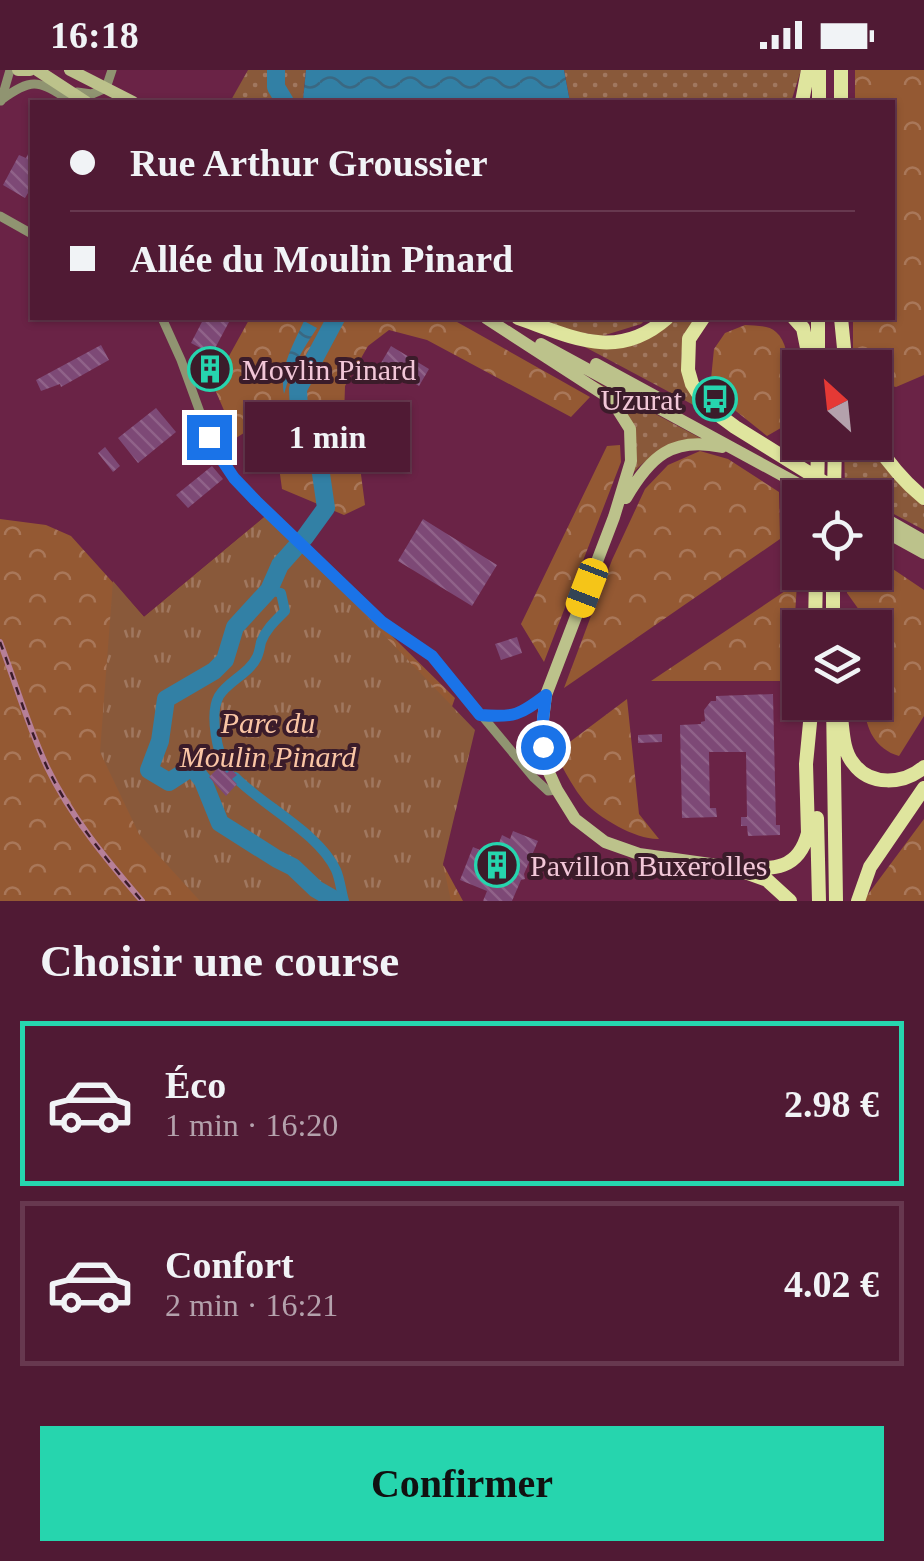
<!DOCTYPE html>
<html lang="fr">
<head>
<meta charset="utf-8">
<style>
	:root { --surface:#501a34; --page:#5a2740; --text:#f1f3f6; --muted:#b4a1ac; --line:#67384f; --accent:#26d5ae }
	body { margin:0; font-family:Georgia,serif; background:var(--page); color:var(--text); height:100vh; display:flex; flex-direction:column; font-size:38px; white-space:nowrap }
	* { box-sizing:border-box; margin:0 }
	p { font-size:32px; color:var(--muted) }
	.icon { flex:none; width:55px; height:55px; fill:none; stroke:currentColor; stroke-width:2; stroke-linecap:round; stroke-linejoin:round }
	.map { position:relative; height:831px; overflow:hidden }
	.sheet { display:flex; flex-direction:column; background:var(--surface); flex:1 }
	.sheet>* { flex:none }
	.hud { position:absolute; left:30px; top:30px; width:865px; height:220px; border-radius:0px; box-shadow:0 2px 8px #0004,0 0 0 2px var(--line); display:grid; align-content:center; height:220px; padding:0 40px; background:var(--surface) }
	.needle { width:65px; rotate:333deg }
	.fabs { position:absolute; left:782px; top:280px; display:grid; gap:20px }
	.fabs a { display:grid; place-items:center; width:110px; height:110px; border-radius:0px; background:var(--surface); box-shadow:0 2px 8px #0004,0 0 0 2px var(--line); font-size:50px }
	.end { position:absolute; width:45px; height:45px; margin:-22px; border:12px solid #1a73e8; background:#fff; box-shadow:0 0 0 5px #fff }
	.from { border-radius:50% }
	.bubble { position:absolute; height:70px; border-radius:0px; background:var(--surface); box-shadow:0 2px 8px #0004,0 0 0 2px var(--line); font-size:32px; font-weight:700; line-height:70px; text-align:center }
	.car { position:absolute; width:30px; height:60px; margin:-30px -15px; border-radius:12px; box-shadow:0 0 8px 2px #0007; background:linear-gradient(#f5c518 24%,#345 0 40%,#f5c518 0 76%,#345 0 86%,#f5c518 0) }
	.hud b { display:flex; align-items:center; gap:35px; height:95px; font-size:38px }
	.hud b+b { border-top:2px solid var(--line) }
	.hud i { width:25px; height:25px; background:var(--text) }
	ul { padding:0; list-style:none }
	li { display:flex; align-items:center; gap:30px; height:165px; margin:0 20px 15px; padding:0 20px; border:5px solid var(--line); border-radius:0px }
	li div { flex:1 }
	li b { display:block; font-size:38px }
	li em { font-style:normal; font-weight:700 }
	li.current { border-color:var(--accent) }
	li>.icon { width:90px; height:90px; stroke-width:1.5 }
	h2 { padding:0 40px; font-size:45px; line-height:120px }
	.button { display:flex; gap:20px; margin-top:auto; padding:20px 40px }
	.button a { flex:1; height:115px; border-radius:0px; background:var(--accent); color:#111; font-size:40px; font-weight:700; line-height:115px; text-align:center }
	.status { display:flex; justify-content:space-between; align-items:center; height:70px; padding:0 50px; background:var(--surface); direction:ltr }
	.status svg { height:28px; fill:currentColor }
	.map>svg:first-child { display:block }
</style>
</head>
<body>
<div class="status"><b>16:18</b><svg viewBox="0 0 49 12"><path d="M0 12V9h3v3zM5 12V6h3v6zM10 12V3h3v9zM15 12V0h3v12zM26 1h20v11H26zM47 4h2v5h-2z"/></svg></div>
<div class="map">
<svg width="924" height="831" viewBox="0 0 924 831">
	<defs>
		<pattern id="grass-dots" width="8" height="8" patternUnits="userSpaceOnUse" patternTransform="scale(2.5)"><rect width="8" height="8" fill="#89593a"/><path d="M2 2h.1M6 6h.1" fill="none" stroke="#a0775f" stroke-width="1.8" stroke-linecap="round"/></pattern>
		<pattern id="forest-crowns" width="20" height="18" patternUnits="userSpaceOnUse" patternTransform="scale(2.5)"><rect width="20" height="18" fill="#945933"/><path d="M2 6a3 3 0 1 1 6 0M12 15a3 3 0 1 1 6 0" fill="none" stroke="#a97759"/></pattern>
		<pattern id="park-tufts" width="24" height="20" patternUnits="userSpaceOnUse" patternTransform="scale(2.5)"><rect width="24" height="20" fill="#89593a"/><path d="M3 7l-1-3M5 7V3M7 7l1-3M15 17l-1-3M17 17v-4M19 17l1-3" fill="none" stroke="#a0775f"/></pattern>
		<pattern id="water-waves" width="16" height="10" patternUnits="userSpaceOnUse" patternTransform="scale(2.5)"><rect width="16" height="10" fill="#3280a5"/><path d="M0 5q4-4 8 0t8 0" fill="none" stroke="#3a6882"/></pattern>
		<pattern id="building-back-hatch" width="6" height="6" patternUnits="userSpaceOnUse" patternTransform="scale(2.5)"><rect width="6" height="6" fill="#7d4976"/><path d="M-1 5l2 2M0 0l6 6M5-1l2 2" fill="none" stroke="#906289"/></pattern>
	</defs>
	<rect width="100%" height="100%" fill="#6a2346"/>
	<path fill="url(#grass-dots)" d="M248,0H306L303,30L305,32H230Z
		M564,0H801L791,32H570Z
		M542,248H647L641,254L602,266L566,260Z
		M671,248H695C672,292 681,297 701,339L585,277L608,278Z
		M594,311L702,369C673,377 654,380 633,403C640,349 630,348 594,311Z
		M844,373H867L893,408L924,436V460L875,434V428L863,427L845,418Z"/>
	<path fill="url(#forest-crowns)" d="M855,0H924V305L896,317L875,312V298L861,297L853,282V248H892V32H855Z
		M250,248H450L590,327L571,347L427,270L389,260L368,276L345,316L344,347L360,397L365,435L344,445L282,419L272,345L236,368L213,315Z
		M745,255C755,256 769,255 776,262C796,279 786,331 786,355L767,366L727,334L711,309L714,279L725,263Z
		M620,375L621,392L544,592L521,554L607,376Z
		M700,381L728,389L779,422L780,469L564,618L612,490L645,419L668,395Z
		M268,444L455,628L436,682L375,807L444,796L463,831H0V449L46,455L71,466L144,547Z
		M875,480L881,491L924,520V646L899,686C875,679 864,657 865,633L875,632V558L867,557V551L847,523L848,503L875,502Z
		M797,513L791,611H651Z
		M627,629L639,744L659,769C637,770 598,748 584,731C572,716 564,700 555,683Z
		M924,749V831H863Z"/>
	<path fill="url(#park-tufts)" d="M268,444L475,660L443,794L451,831H200L139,764L100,682L113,511L144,547Z"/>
	<path fill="url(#water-waves)" d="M306,0H564L570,32H305L303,30Z
		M304,251L317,258C303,279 290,300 284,324C279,298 293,275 304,251Z"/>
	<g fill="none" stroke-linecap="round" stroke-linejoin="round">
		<path stroke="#3280a5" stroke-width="10" d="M229,701C217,686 209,644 219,626C228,611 249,604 257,587C259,583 260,577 261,572C266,559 275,551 285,541L281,523L269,520
			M235,707C263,736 319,763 336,800C340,809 341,821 344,831"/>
		<path stroke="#3280a5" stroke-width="18" d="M276,0V17L285,32
			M336,248L298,319L299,342L320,397L326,438L305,467L280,495L269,520L235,557L225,590L214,601L166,629L160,671L149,700L169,712L192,697L203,711L220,753L277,789L293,797L316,819L337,831"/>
	</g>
	<path fill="url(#building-back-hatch)" d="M32,76V126L28,123L25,128L3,115L19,85L26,88Z
		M204,248H220L229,252L212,284L191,273Z
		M101,275L109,290L61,317L60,314L41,321L36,310Z
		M391,276L429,299L419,316L381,293Z
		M156,338L176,362L138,393L118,368Z
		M105,377L120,396L113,402L98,383Z
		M212,396L223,409L188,438L176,425Z
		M423,449L497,495L472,536L398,491Z
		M517,567L522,583L501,590L495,574Z
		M773,624L776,755H780V765L748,766L747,756H741V747H747L746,682H709L710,738H716L717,747L682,748L680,655L701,654V652L705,651L704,640L711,631H716V626Z
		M662,664V672L638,673V665Z
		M220,696L227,703L231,699L237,705L232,709L237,714L226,726L209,707Z
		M513,761L538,771L524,804L525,809L521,810L512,831H483L487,821L460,810L473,777L494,786L502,765L510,769Z"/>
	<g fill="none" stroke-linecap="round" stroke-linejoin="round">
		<path stroke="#909471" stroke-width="9" d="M77,22L92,24L106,18L112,0
			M1,30C35,5 39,12 73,32
			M1,31L10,0
			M0,146L32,164
			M162,248L181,290L209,367L218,385L234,407L289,464L382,552L432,586L534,708L548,721L557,720
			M481,645C514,648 520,645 546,625"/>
		<path stroke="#bcc28b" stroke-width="12" d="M18,0H30
			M37,0L86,32
			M70,0L133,32
			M486,248L611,329L630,359L631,391L614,447L546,625L542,658L543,677L546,696L557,720L575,749L605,772L639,784L732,797
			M541,274L824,428
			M596,294L675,337
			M626,428C650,387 672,366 722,377
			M875,443L924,471
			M875,456L924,483"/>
		<path stroke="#dfe59e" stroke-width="14" d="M841,0V32
			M802,32L808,0
			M819,32V0
			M518,248C572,267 617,292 667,248
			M703,248L689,269L688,300L692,314L701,328L712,340L735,357L849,428
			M794,248L803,258L811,298
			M841,248L846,298
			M818,297V248
			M875,372C889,394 904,412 924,428
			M834,422L835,372
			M817,428L818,372
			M815,558L816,502
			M833,558V502
			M833,632L836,831
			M841,647C843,662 843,681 853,693C870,717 904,714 924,697
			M817,748L819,831
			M732,797C767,798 797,805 808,763L806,694L812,632
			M742,801L767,810L790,831
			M858,831L870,797L924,718"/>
		<g stroke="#b67f98" stroke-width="6">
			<path id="rail" d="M0,572C16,614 28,656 47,697C71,747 106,789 142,831"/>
		</g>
		<use href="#rail" stroke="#3b1c2a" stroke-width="2.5" stroke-dasharray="8" stroke-linecap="butt"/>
	</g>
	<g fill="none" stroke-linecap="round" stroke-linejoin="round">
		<path stroke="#1a73e8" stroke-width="12" d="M209,367L218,384L234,408L256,431L382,552L432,586L480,645C514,648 520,645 546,625L542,658L543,677"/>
	</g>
	<defs>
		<g id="building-ring" transform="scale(2.25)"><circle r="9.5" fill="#3b1c2a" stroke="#26d5ae" stroke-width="1.5"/><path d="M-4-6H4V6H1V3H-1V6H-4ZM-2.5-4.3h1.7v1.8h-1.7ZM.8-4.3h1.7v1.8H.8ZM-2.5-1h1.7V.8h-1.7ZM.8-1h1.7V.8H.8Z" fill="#26d5ae"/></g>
		<g id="bus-ring" transform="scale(2.25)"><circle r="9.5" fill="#3b1c2a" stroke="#26d5ae" stroke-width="1.5"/><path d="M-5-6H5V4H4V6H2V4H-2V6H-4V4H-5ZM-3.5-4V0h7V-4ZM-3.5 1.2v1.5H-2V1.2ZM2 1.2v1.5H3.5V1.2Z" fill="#26d5ae"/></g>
	</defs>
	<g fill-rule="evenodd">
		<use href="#building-ring" x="210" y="299"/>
		<use href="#bus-ring" x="715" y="329"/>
		<use href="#building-ring" x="497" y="795"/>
	</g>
	<g text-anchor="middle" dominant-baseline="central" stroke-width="8" stroke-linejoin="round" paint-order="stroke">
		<g font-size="30" fill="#f2c7d8" stroke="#3b1c2a" text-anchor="start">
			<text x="242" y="299">Movlin Pinard</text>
			<text x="682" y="329" text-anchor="end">Uzurat</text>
			<text x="530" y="795">Pavillon Buxerolles</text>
		</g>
		<g font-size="30" font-style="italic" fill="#fac5a5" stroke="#3b1c2a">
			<text x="268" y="652">Parc du<tspan x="268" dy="34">Moulin Pinard</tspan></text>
		</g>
	</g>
</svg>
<div class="fabs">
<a><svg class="needle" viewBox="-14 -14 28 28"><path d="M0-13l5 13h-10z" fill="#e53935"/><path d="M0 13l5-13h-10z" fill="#b4a1ac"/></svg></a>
<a><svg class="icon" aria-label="locate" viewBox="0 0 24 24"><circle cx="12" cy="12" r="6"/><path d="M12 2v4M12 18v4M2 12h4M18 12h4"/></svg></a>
<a><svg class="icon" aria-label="layers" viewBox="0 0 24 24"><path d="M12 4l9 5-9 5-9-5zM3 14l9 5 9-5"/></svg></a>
</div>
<i class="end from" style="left:543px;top:677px"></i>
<i class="end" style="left:209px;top:367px"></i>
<div class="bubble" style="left:245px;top:332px;width:165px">1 min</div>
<i class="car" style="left:587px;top:518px;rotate:201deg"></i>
<div class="hud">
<b><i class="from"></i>Rue Arthur Groussier</b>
<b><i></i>Allée du Moulin Pinard</b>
</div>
</div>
<section class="sheet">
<h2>Choisir une course</h2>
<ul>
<li class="current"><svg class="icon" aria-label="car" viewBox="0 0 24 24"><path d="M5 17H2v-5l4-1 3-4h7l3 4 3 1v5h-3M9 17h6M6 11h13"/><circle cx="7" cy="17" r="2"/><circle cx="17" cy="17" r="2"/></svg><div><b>Éco</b><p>1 min · 16:20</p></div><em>2.98 €</em></li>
<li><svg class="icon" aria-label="car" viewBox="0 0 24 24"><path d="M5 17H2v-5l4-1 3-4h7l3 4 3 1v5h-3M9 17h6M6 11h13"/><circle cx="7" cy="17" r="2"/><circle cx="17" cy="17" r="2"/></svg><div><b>Confort</b><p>2 min · 16:21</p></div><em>4.02 €</em></li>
</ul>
<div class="button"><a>Confirmer</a></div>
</section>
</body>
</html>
